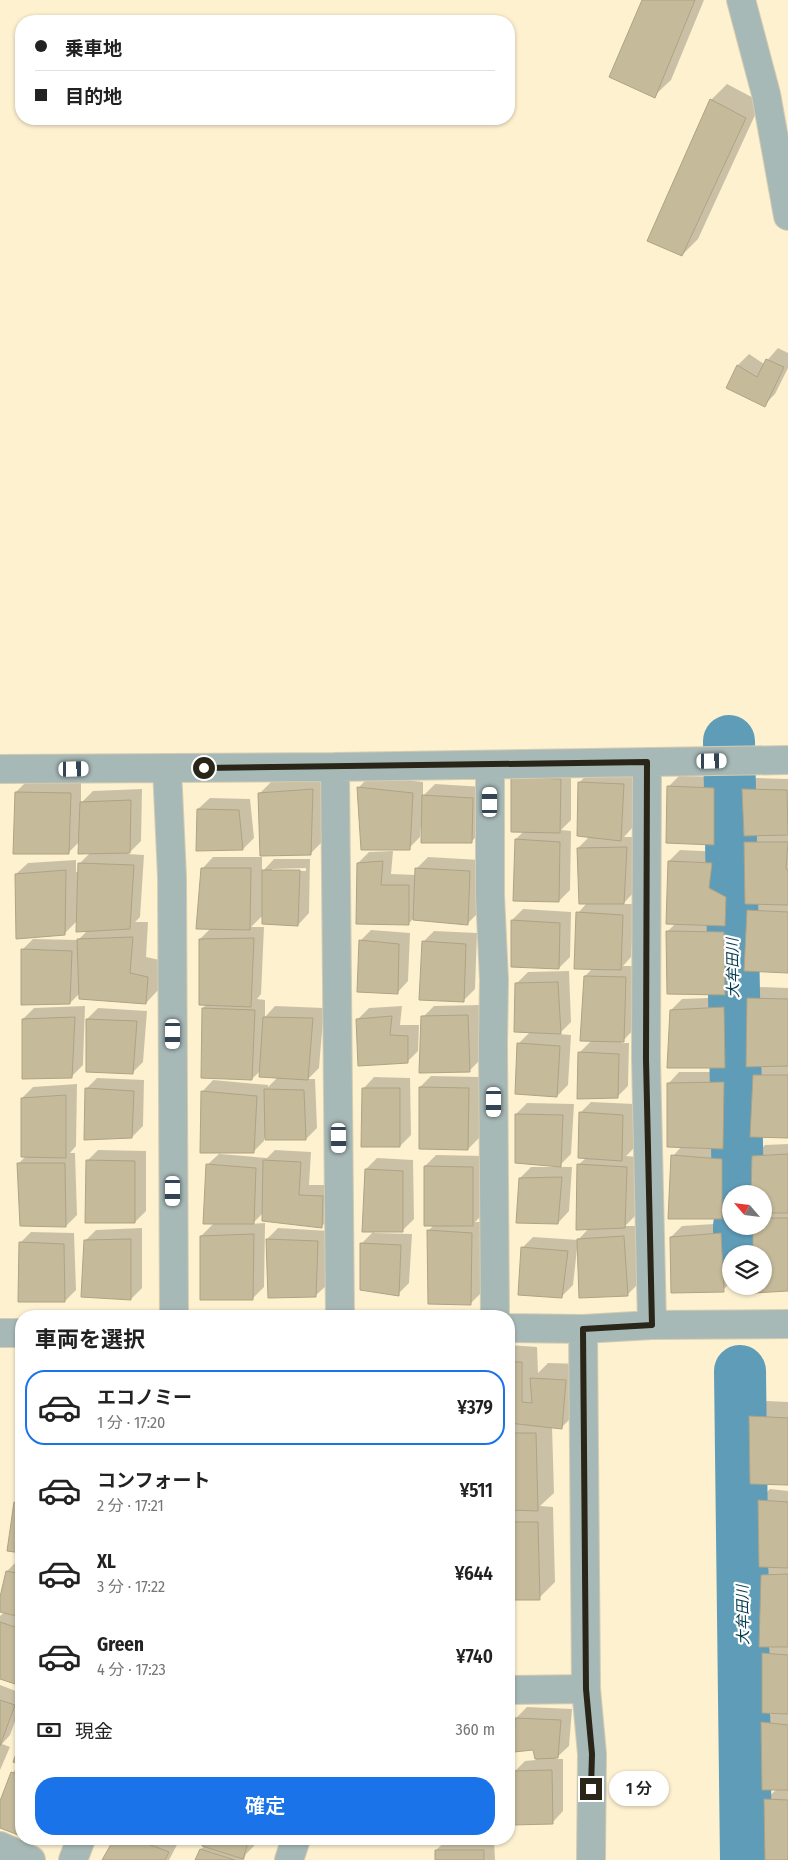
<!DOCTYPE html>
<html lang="ja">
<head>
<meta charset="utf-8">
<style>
	:root { --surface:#fff; --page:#f6f6f6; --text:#222; --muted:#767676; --line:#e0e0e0; --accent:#1a73e8 }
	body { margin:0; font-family:"Fira Sans Condensed","Noto Sans JP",sans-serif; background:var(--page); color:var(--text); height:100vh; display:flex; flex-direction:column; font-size:19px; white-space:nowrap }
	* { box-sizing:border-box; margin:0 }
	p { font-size:16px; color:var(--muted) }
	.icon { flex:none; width:28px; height:28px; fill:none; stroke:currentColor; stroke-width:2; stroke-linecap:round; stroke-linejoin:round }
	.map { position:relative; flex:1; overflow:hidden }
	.panel { position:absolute; left:15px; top:1310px; width:500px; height:535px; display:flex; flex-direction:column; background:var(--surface); border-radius:20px; box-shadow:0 1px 4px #0004 }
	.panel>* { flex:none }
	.top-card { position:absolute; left:15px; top:15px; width:500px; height:110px; border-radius:20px; box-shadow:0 1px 4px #0004; display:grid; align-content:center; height:110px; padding:0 20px; background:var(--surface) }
	.needle { width:32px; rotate:298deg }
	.buttons { position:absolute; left:722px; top:1185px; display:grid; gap:10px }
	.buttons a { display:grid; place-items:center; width:50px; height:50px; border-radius:50%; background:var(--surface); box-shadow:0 1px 4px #0004; font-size:25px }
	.end { position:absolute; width:22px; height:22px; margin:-11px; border:6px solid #292518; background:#fff; box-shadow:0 0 0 2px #fff }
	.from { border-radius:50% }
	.bubble { position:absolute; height:35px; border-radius:18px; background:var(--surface); box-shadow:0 1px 4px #0004; font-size:16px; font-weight:600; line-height:35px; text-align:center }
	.car { position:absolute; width:15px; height:30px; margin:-15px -8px; border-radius:6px; box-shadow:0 0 4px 1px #0007; background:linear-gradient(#fff 24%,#345 0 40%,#fff 0 76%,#345 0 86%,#fff 0) }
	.top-card b { display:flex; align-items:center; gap:18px; height:48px; font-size:19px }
	.top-card b+b { border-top:1px solid var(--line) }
	.top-card i { width:12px; height:12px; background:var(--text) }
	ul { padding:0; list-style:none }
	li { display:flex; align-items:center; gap:15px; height:75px; margin:0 10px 8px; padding:0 10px; border:2px solid transparent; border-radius:20px }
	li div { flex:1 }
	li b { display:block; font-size:19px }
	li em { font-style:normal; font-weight:600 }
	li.on { border-color:var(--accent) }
	li>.icon { width:45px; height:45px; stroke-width:1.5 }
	h2 { padding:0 20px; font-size:22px; line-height:60px }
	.pay { display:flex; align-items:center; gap:12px; height:55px; padding:0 20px; font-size:19px }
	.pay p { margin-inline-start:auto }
	.cta { display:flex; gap:10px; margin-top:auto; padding:10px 20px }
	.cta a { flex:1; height:58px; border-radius:20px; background:var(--accent); color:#fff; font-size:20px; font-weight:600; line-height:58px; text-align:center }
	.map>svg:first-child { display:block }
</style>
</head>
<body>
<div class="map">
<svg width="788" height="1860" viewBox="0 0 788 1860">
	<rect width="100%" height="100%" fill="#fdf1d0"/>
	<path fill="#0003" fill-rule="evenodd" d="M643,0H704L671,80L654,96Z
		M727,84L761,102L698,239L682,255L711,100Z
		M778,348L788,353V368L775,394L764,405L728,388L738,365L749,354L764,364Z
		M571,768V820L561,830L571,831L570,890L559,901L516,839L524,831L512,778Z
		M590,771L634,774L632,828L624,837H638L634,892L623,904H634L631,957L623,966H636L634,1029L621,1043H629L628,1086L617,1097L579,1053L592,1040L585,976L593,968L578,913L587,903L578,848L590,836L579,783Z
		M370,776L423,782V796L435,784L484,787L482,831L471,842L421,826L420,837L409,848L359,787Z
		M679,776L724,777L725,833L714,844L668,787Z
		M755,778L788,779V972L748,911L756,903L745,843L753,835L744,789Z
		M324,779L321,843L310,854L260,793L271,782Z
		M27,781L81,782V803L93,791L142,789L141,841L128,854L144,855L140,917L135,922H148L146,957L164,961L162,986L146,1003L80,993L70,1003L22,950L33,939L78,940L88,930L77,921L64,934L16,874L28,863L76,860V872H79V864L90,853L80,841L68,853L16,792Z
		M210,798L250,799L254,838L243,849L198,809Z
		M680,850L722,852L719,877L736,886V913L728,921H735L736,982L724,993L668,931L676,923L669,861Z
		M393,851L391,874L416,875L417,868L428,857L480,860L478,913L467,924L414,918L408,924L358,863L369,852Z
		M213,857H262V872L274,859H310L309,913L298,925L263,915L251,927H264L261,994L257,999L265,1000V1017L275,1006L324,1008L319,1068L308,1079H315L317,1128L306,1139L264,1138V1141L253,1152L202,1092L213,1080L268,1085V1087L278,1077L261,1070L252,1079L202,1077L203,1008L207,1004L200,939L211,928L202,869ZM306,868V871H272V869Z
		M523,909L571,912L570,957L559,968L512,966V920Z
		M371,930L410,933L408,981L397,993L360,941Z
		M434,931L477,933L475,989L464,1000L423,942Z
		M569,971L571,1022L559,1034L571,1035L568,1085L557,1096L519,1043L530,1032L517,983L528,972Z
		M759,987L788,988V1136L754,1076L764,1065L748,998Z
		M734,997L735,1055L724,1066L671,1010L682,999Z
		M479,1005L481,1059L470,1070L423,1017L434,1006Z
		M85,1006L83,1065L72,1076L23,1019L34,1008Z
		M402,1006L400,1025H419L418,1051L407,1062L358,1019L369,1008Z
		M98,1008L147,1011L143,1062L132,1073L86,1020Z
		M679,1072H735L733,1137L723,1148L733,1149V1194H731V1208L721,1218L673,1156L682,1146L668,1084Z
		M431,1076L479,1077V1138L468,1149L420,1087Z
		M374,1077L410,1078L411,1135L400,1146L363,1089Z
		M97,1078L144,1080L143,1126L132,1137L86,1089Z
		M77,1084L76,1146L70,1153H75L77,1215L66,1226L19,1163L26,1156L22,1098L33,1087Z
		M591,1102L634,1104L633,1149L626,1156L638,1157L635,1216L625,1226H635L638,1284L627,1295L577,1249L573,1285L562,1296L522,1248L533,1237L578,1240L589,1228L578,1165L586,1158L580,1113Z
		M527,1103L574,1104L571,1154L558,1167H572L569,1211L558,1223L520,1178L531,1167H557V1165L517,1162L516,1114Z
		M788,1144V1290L764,1286V1194L754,1156L765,1145Z
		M98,1150L146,1151V1211L135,1222L87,1161Z
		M275,1150L311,1152L309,1185H334L332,1216L321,1227L263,1213L252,1224L265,1223L264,1287L253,1298L201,1236L214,1223L207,1165L220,1153V1154L267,1158Z
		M436,1155L484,1156V1213L475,1222H483L482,1292L471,1303L428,1231L434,1225L425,1166Z
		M377,1158L413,1160L414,1219L403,1230L366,1169Z
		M731,1223L733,1254H731V1282L723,1290L671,1237L682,1226Z
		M142,1228V1288L131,1299L85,1241L96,1230Z
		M278,1228L329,1231L327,1285L315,1296L267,1239Z
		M374,1231V1233L412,1234L409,1283L398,1294L361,1244Z
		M31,1232L74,1233L76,1290L65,1301L20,1243Z
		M509,1345L537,1347L538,1373L548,1363L582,1364L578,1411L562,1427L552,1426L554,1493L540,1506L553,1507L555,1582L539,1598H509Z
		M767,1401L788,1402V1483L750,1417Z
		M770,1489L788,1491V1860H766L765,1800L777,1789L762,1723L773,1712L764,1654L772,1646L762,1575L771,1566L759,1500Z
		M21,1496V1552L8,1550L15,1503Z
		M18,1560L21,1561V1685L0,1678V1616L5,1612L0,1610V1603L7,1571Z
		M0,1685L21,1693V1705L10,1735L2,1744L10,1747L0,1770Z
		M527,1707L572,1709L569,1746L555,1759H563V1811L552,1823L513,1772L509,1777V1724L516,1725V1718ZM535,1748L536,1760L525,1761L514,1772L515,1751Z
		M21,1764V1834L0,1826V1805L12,1773Z
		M116,1839H174L179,1841L169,1860H103Z
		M205,1839H256L254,1846L246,1854L244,1860H197L201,1849L205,1846H203Z
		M448,1839L494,1840L495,1860H437L436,1850Z"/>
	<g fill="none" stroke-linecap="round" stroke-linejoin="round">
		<path stroke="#5e9cb8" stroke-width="52" d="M729,741L738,1194
			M739,1226V1254
			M740,1371L746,1860"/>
	</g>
	<path fill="#c5ba9a" stroke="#aea384" d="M642,0H695L655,98L609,77Z
		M710,99L746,118L682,256L647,241Z
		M766,359L784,367L765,407L726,388L737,365L757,377Z
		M511,777L561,779L560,833L511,832Z
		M578,782L624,784L621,841L577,836Z
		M667,786L714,788V845L666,843Z
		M357,787L413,793L410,850H361Z
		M313,789L311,855L260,856L258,793Z
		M742,789L787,790L788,835L744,836Z
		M15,792L71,793L69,854H13Z
		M422,795L473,798L472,843H421Z
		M131,800L130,853L78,854L80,802Z
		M197,809L239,810L243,850L196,851Z
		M515,839L560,842L559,902L513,901Z
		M744,842H788L786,869L788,870V905L745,904Z
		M627,847L624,904H579L577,848Z
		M383,861L381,885H409V925L356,924L357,863Z
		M668,861L712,863L709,888L726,897L725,926L666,924Z
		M78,863L134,865L130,929L76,932Z
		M201,868H251L250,930L196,929Z
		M415,868L470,871L468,925L413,920Z
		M66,870L65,935L16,939L15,874Z
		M262,870H300L298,926L262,924Z
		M747,910L788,912V973L744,971Z
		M576,912L623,915L621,970L574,969Z
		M511,920L560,923L559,969L511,967Z
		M666,931L724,932L725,995L667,994Z
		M133,937L130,973L148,977L146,1004L79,999L77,939Z
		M254,938L251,1007L199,1005V939Z
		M359,940L399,944L398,994L357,992Z
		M422,941L466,944L464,1002L419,1000Z
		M21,949L72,951L70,1004L21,1005Z
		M584,976L626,977L624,1042L580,1041Z
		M558,982L561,1034L514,1032L515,983Z
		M747,998L788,999V1066L746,1067Z
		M724,1007L725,1068H667L670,1010Z
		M202,1008L255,1010L252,1080L201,1078Z
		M468,1015L470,1072L419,1073L421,1016Z
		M392,1016L390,1035L408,1036V1063L358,1066L356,1019Z
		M75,1017L72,1078L22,1079V1019Z
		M263,1017L313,1018L308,1080L259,1077Z
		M86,1019L137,1021L133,1074L86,1072Z
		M517,1043L560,1046L557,1097L515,1094Z
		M578,1052L619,1054L618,1098L577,1099Z
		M753,1075H788V1138L750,1137Z
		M724,1082L723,1149L667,1147V1083Z
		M419,1087L469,1088L468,1150L419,1149Z
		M85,1088L134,1091L132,1138L84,1140Z
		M362,1088H400V1147H361Z
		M264,1089L304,1090L306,1140H265Z
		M201,1091L257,1096L254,1153H200Z
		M66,1095V1158L21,1157V1098Z
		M579,1112L623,1115L622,1161L578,1158Z
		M515,1114L563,1115L561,1167L515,1163Z
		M788,1154V1213H764V1194H751L752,1156Z
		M671,1155L722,1159V1219H668Z
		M86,1160L135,1161V1223H85Z
		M263,1160L301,1162L299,1195L323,1196L322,1228L262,1221Z
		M17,1163H65L66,1227L20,1226Z
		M206,1164L256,1168L254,1224H203Z
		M577,1164L627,1167L625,1228L576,1230Z
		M424,1166L473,1167V1226H424Z
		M365,1169L403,1171V1232H362Z
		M562,1177L558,1224L516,1223L519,1178Z
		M764,1218H788V1291L754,1293L753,1286H764V1254H753V1226H764Z
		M427,1230L472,1233L471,1305L428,1304Z
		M721,1233L724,1292L671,1293L670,1237Z
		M254,1234L253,1300H200V1236Z
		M624,1236L628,1296L579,1298L577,1239Z
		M131,1239V1300L81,1297L84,1240Z
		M266,1239L318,1241L316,1297L268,1298Z
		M19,1242L64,1244L65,1302H18Z
		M360,1243L401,1245L399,1296L360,1290Z
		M521,1247L568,1251L562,1298L518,1295Z
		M509,1362H522V1402L532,1403L530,1378L566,1380L562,1429L509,1423Z
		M749,1416L788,1418V1485L750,1484Z
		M509,1433H536L538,1511L509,1510Z
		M758,1500L788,1502V1568L759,1567Z
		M14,1502L21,1504V1553L7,1551Z
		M509,1522H538L540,1600H509Z
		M6,1571L21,1574V1617L0,1612V1597Z
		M788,1574V1647H759L761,1575Z
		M0,1622L21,1629V1686L0,1679Z
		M762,1653L788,1655V1714L762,1713Z
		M0,1700L15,1705L0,1746Z
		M515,1718L561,1720L558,1758L535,1759L533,1750L514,1752Z
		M761,1722L788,1725V1790H762Z
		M21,1740V1765L13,1762Z
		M552,1770L553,1824L511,1825L512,1771Z
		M11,1772L21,1776V1836L0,1828V1801Z
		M764,1799L788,1800V1860H765Z
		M114,1839H135L169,1852L165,1860H102Z
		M204,1839H249L243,1859L202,1846Z
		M200,1849L235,1860H195Z
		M435,1850H484V1860H435Z"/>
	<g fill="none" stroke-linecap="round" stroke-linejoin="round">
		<g stroke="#d7ccaf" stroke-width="30">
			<path id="minor" d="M647,762L646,1059L652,1325
				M490,765V895L494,980L493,1044L495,1316
				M335,767L340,1316
				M167,768L172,877L174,1316
				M0,769L335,767L788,760
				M509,1328L583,1329L652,1325L788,1324
				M583,1329L586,1689L592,1754L591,1860
				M0,1333H21
				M509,1690L586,1689
				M0,1846L31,1860
				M73,1860L81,1839
				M289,1860L296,1839"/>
		</g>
		<g stroke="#d7ccaf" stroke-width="30">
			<path id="tertiary" d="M741,0L766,94L788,216"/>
		</g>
		<use href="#minor" stroke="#a7b9b7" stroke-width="28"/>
		<use href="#tertiary" stroke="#a7b9b7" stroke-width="28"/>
	</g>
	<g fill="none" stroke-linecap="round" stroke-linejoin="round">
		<path stroke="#292518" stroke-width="6" d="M204,768L647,762L646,1059L652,1325L583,1329L586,1689L592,1754L591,1789"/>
	</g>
	<g text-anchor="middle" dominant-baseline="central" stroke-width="4.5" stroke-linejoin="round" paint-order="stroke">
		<g font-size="15" font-style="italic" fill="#00394c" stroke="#fff">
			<text transform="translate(733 968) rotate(-91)">大牟田川</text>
			<text transform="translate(743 1615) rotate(-91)">大牟田川</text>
		</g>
	</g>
</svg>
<div class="buttons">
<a><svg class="needle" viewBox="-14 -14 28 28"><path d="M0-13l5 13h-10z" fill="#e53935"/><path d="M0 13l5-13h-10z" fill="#767676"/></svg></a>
<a><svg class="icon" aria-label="layers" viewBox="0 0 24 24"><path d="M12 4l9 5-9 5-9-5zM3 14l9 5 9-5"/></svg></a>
</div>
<i class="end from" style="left:204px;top:768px"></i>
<i class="end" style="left:591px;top:1789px"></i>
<div class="bubble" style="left:609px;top:1771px;width:60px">1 分</div>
<i class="car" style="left:712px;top:761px;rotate:89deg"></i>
<i class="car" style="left:74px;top:769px;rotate:89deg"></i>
<i class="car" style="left:490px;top:802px;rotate:0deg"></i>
<i class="car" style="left:173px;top:1034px;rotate:180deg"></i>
<i class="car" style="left:494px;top:1102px;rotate:180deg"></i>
<i class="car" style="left:339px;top:1138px;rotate:179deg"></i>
<i class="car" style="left:173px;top:1191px;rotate:180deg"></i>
<div class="top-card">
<b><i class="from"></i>乗車地</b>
<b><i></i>目的地</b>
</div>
<section class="panel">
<h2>車両を選択</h2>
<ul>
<li class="on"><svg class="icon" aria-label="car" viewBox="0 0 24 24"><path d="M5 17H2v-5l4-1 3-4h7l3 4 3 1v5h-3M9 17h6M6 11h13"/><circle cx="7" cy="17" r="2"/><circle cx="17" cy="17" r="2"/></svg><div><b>エコノミー</b><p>1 分 · 17:20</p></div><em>¥379</em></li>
<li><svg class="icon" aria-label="car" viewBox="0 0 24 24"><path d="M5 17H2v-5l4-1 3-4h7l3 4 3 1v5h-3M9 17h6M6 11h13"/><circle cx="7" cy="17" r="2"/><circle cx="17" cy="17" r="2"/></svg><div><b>コンフォート</b><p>2 分 · 17:21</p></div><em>¥511</em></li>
<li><svg class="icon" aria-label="car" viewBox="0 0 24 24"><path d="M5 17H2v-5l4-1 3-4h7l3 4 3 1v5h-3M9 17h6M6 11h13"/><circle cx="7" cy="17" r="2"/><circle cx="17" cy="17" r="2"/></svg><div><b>XL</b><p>3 分 · 17:22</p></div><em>¥644</em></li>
<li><svg class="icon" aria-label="car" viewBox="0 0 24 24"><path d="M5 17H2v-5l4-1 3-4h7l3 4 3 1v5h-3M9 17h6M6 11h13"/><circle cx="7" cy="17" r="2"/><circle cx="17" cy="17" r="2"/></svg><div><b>Green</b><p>4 分 · 17:23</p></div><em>¥740</em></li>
</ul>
<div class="pay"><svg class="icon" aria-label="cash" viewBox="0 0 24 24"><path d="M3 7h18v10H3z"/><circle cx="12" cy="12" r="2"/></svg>現金<p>360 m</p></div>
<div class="cta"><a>確定</a></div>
</section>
</div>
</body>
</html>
